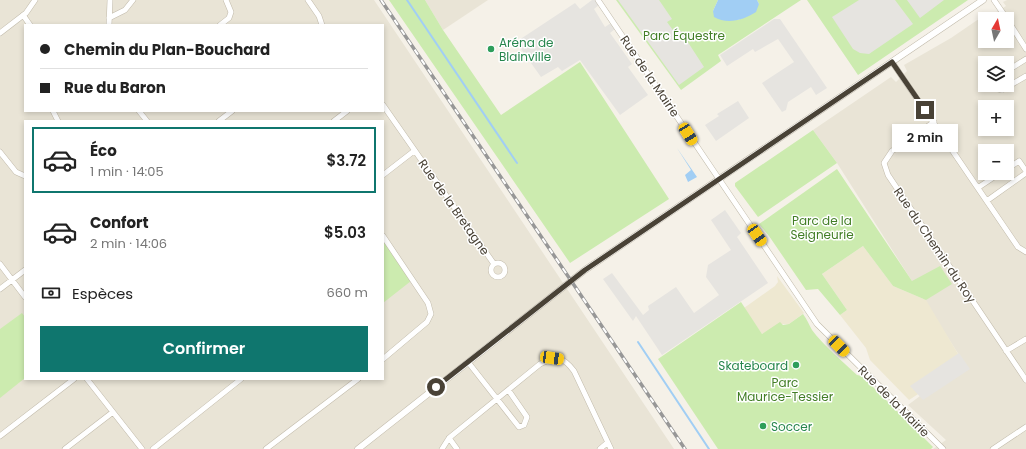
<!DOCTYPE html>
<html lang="fr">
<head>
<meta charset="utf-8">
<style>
	:root { --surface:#fff; --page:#f2f2f2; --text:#222; --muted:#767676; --line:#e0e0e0; --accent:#0f766e }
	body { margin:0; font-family:Poppins,sans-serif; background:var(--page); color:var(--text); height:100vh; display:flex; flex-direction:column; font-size:15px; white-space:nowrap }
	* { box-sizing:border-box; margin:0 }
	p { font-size:13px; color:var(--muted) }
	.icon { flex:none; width:22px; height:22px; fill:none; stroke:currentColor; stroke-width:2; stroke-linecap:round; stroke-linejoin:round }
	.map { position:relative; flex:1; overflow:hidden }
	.sheet { position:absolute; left:24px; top:120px; width:360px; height:260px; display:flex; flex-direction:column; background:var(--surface); border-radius:0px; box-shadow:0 2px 6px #0003 }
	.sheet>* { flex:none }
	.banner { position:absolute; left:24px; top:24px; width:360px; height:88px; border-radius:0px; box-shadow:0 2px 6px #0003; display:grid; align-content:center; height:88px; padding:0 16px; background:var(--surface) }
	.needle { width:26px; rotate:9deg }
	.buttons { position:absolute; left:978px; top:12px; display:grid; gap:8px }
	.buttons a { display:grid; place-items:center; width:36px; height:36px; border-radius:0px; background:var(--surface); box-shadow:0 2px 6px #0003; font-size:20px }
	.end { position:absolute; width:18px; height:18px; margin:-9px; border:5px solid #494236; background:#fff; box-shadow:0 0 0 2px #fff }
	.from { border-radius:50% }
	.bubble { position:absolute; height:28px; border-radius:0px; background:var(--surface); box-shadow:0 2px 6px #0003; font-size:13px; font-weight:600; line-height:28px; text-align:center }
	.car { position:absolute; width:12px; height:24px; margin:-12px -6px; border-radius:5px; box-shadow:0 0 3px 1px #0007; background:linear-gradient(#f5c518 24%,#345 0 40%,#f5c518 0 76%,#345 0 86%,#f5c518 0) }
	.banner b { display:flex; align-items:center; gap:14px; height:38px; font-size:15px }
	.banner b+b { border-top:1px solid var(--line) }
	.banner i { width:10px; height:10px; background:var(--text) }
	ul { padding:7px 0 0; list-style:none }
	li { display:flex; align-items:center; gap:12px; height:66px; margin:0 8px 6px; padding:0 8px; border:2px solid transparent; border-radius:0px }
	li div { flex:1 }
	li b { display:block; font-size:15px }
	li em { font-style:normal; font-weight:600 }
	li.current { border-color:var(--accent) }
	li>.icon { width:36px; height:36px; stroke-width:1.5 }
	.pay { display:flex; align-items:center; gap:10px; height:44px; padding:0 16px; font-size:15px }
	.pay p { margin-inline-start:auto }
	.primary-button { display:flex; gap:8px; margin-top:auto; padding:8px 16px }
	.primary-button a { flex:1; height:46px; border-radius:0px; background:var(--accent); color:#fff; font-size:16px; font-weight:600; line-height:46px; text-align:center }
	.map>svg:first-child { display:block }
</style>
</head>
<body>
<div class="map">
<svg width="1026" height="449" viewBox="0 0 1026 449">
	<rect width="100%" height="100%" fill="#f5f1e8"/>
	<path fill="#e9e4d6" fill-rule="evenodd" d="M0,0H374L674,449H0ZM25,25H383V111H25ZM25,121H383V379H25Z
		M425,0H488L443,30Z
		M1007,0H1026V449H933L946,440L908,405L964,363L837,163L813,130L891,77L896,82L907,71L904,65L951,38L989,12L995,13L1006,6L1003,2ZM985,19H1007V41H985ZM985,63H1007V85H985ZM985,107H1007V129H985ZM985,151H1007V173H985Z"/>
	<path fill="#eee8d1" d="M863,246L893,286L926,300L964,364L909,400L870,360L866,348L840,315L847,310L822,274Z
		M777,276L804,313L789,324H782L762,334L744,308L775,286L778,282Z"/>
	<path fill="#ccebaf" d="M389,0H425L443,30L501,115L580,62L669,199L570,263Z
		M616,0H718L713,11C737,24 739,24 759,4L757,0H801L718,55L721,61L681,90Z
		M807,0H968L858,75Z
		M813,130L837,163L758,217L735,186V183Z
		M837,169L912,281L940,266L952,284L926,300L893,286L863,246L822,274L847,310L840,315L818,289L806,290L769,236L759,224Z
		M383,239L411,281L383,303Z
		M741,302L762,334L780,322L783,325L789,324L803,314C807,319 809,325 812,330C824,346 842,361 857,375L862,376L933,447L931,449H718L658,359Z
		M22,313L25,317V378L0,398V329Z"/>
	<path fill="#e6e4e0" d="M592,0H596L599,5L594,9L605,27L611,23L615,29L610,33L632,64L628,67L648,95L620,115L580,60L562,71L558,67L541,77L516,42L575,3L580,9Z
		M618,0H659L672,19L667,22L675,33L680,30L704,67L679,85Z
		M859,0H895L913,24L869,54L860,53L853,49L832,17Z
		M907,0H944L920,18Z
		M774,19H780L827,88L816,95L811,87L788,102L786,110L782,112L762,83L794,62L778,39L755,52L753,49L727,66L720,55Z
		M738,101L749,118L716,141L705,125L719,116L717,114Z
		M725,210L741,233L737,237L768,283L662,355L636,316L633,321L603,279L612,273L643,315L649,310L648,306L676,287L694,313L719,295L706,277L708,265L731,250L711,220Z
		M959,353L970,369L923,400L910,386Z"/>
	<path fill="#a1cef4" d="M718,0H757L759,4L756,12C744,20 727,25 714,17L713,11Z
		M677,148L697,177L688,182L685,175L691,170Z"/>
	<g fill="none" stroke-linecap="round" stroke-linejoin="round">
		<path stroke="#a1cef4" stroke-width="2" d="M407,0L517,163
			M638,342L709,449"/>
		<g stroke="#c1baaa" stroke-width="6">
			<path id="minor" d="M308,0L319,16L322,25
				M598,0L817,324L943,449
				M994,0L1007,19
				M23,15L30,25
				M109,18L125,10L133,0
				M1007,19L1026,49
				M109,25L110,0
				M220,25L229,18L231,12L226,0
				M0,33L26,13L35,0
				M892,62L1018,247L1026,252
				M1007,71L1026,59
				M995,85L998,89L1002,90L1026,76
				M383,105L494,264
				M53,111L58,121
				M139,111L147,121
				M219,121L232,111
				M334,121L347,111
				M934,122L892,151L884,163L888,175L1026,380
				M0,152L16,172L25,176
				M1007,169L1019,161L1026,171
				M383,175L414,151
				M979,187L1000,173
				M988,200L1026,173
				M383,236L428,303L431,314L427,322L383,359
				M491 270a7 7 0 1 1 14 0a7 7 0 1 1-14 0Z
				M0,264L25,297
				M0,289L25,270
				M1006,351L1026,339
				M468,362L519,427L524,425L527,417L509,391
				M87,379L142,449
				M0,436L74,379
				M449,438L457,449
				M65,449L113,412
				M153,449L241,379
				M266,449L358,379
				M442,449L449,438L540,364C556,356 563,356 574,371L611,449
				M600,449L607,443
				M993,449L1026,427"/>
		</g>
		<g stroke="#c1baaa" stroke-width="7">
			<path id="tertiary" d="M358,449L585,270L983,0"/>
		</g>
		<use href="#minor" stroke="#fff" stroke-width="5"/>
		<use href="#tertiary" stroke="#fff" stroke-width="6"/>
		<g stroke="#979797" stroke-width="3.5">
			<path id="rail" d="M381,0L685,449"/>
		</g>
		<use href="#rail" stroke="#fff" stroke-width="2" stroke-dasharray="6" stroke-linecap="butt"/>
	</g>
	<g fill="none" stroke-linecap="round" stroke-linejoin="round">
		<path stroke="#494236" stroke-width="5" d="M436,387L585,270L892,62L925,110"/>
	</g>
	<g fill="#2e9e5b" stroke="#fff" stroke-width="1.5">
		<circle cx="491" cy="49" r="4"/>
		<circle cx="796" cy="365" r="4"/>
		<circle cx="763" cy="426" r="4"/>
	</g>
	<g text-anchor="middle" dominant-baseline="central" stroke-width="3" stroke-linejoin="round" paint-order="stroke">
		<g font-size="12" fill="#427e26" stroke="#fff">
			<text x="684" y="35">Parc Équestre</text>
			<text x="822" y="220">Parc de la<tspan x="822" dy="14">Seigneurie</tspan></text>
			<text x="785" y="382">Parc<tspan x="785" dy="14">Maurice-Tessier</tspan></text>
		</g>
		<g font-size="12" fill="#27864d" stroke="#fff" text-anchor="start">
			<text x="499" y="42">Aréna de<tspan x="499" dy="14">Blainville</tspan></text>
			<text x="788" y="365" text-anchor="end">Skateboard</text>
			<text x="771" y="426">Soccer</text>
		</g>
		<g font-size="12" fill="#494236" stroke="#fff">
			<text transform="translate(650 76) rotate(56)">Rue de la Mairie</text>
			<text transform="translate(454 207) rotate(55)">Rue de la Bretagne</text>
			<text transform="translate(935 245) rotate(56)">Rue du Chemin du Roy</text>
			<text transform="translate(894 401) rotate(45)">Rue de la Mairie</text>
		</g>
	</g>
</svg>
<div class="buttons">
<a><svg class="needle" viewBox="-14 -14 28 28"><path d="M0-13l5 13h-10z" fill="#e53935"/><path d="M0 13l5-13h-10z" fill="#767676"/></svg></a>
<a><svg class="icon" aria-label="layers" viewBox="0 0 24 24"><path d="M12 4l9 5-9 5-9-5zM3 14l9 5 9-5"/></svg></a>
<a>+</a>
<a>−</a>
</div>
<i class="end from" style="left:436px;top:387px"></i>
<i class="end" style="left:925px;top:110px"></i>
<div class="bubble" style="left:892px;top:124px;width:66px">2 min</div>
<i class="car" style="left:688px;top:134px;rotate:148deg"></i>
<i class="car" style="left:757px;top:235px;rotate:146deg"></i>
<i class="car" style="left:839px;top:346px;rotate:135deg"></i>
<i class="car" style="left:552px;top:358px;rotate:98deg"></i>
<div class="banner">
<b><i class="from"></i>Chemin du Plan-Bouchard</b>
<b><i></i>Rue du Baron</b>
</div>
<section class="sheet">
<ul>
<li class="current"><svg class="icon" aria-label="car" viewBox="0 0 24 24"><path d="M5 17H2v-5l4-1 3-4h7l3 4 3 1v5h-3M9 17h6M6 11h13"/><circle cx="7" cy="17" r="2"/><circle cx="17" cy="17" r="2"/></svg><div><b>Éco</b><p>1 min · 14:05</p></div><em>$3.72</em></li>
<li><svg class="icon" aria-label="car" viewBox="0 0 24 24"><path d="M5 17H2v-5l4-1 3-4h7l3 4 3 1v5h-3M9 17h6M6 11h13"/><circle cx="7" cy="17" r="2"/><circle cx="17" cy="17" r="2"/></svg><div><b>Confort</b><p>2 min · 14:06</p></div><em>$5.03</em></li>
</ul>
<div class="pay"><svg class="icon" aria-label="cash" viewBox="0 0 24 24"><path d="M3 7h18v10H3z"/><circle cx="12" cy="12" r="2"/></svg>Espèces<p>660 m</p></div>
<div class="primary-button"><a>Confirmer</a></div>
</section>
</div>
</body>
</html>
